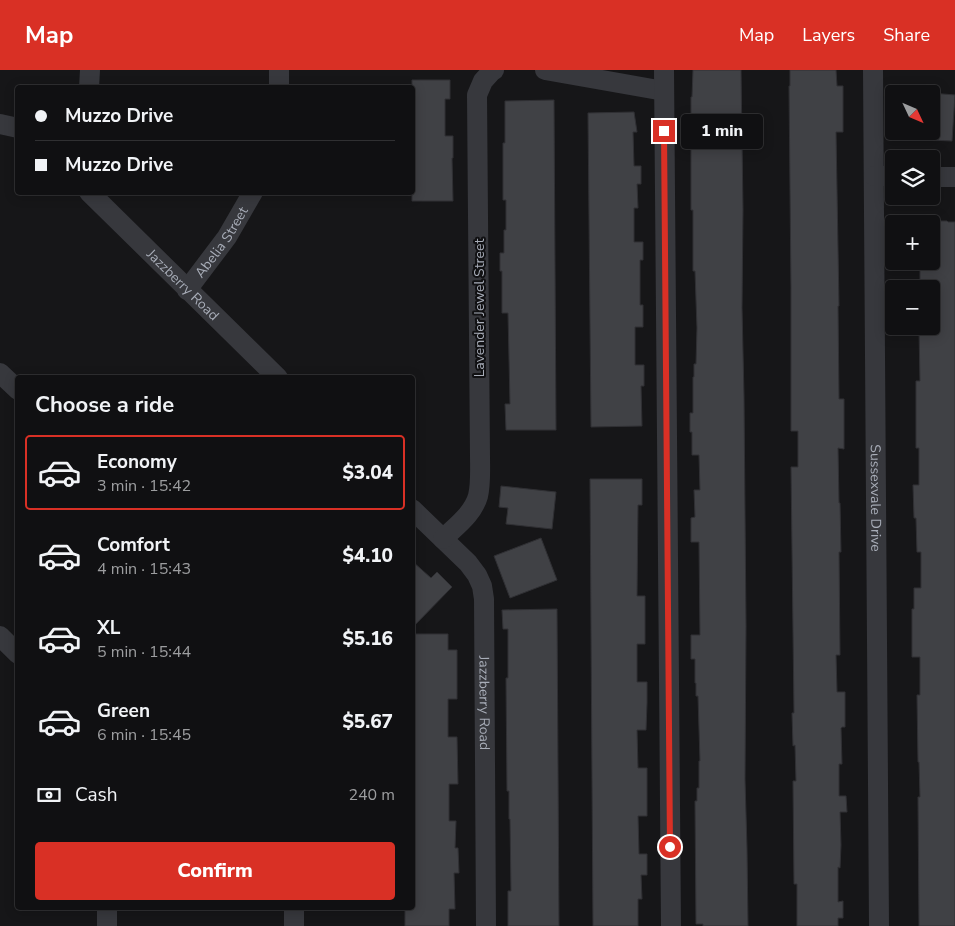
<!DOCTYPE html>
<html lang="en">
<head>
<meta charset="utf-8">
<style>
	:root { --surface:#101012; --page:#19191b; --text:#f1f3f6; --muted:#9c9d9f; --line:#303032; --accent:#d93025 }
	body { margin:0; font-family:"Nunito Sans",sans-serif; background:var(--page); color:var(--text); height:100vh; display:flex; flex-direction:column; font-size:19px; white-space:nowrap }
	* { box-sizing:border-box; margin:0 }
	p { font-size:16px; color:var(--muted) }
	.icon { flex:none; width:28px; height:28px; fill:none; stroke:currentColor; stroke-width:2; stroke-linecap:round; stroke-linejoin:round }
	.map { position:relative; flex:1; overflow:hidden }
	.details { position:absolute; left:15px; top:305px; width:400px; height:535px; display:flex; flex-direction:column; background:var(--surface); border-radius:5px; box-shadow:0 2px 12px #0003,0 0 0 1px var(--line) }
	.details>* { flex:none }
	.top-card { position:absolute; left:15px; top:15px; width:400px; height:110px; border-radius:5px; box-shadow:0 2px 12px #0003,0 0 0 1px var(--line); display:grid; align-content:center; height:110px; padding:0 20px; background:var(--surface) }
	.needle { width:32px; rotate:134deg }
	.fabs { position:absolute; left:885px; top:15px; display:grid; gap:10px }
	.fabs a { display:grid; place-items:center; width:55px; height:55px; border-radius:5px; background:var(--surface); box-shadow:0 2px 12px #0003,0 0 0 1px var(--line); font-size:25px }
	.end { position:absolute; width:22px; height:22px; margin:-11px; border:6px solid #d93025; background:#fff; box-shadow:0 0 0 2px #fff }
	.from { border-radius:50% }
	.bubble { position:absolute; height:35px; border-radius:5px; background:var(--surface); box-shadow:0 2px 12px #0003,0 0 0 1px var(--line); font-size:16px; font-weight:800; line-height:35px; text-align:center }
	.top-card b { display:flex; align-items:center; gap:18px; height:48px; font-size:19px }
	.top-card b+b { border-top:1px solid var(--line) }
	.top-card i { width:12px; height:12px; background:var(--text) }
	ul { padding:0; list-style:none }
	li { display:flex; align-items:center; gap:15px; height:75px; margin:0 10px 8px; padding:0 10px; border:2px solid transparent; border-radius:5px }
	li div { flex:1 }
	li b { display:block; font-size:19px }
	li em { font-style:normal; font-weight:800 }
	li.current { border-color:var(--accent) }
	li>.icon { width:45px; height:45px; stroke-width:1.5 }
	h2 { padding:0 20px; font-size:22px; line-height:60px }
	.pay { display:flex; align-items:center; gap:12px; height:55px; padding:0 20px; font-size:19px }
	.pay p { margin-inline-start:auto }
	.button { display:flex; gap:10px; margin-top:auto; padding:10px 20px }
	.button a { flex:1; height:58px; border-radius:5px; background:var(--accent); color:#fff; font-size:20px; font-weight:800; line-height:58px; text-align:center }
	header { display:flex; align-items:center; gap:30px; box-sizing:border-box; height:70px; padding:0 25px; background:var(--accent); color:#fff }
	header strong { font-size:24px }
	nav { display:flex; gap:28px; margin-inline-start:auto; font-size:18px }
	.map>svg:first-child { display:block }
</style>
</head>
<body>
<header>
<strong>Map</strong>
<nav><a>Map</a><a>Layers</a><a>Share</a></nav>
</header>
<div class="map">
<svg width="955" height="856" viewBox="0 0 955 856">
	<rect width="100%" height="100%" fill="#161618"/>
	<path fill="#404145" stroke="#303034" d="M693,0H741L743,140L742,238L744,327L746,556L745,710L747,779L748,856H703V854H696L695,731H697V718H699V691H700L698,626H696V613H695V589H691V565H700L699,472H691V448L695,447L694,420H700L699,385H692V362H690V343H693V307H694V294H696L697,258L695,201H693V140H691V27H692Z
		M790,0H836L837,16H843V62H836L839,236H838L839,329H844V379L838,378L839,433H840L841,482H839L840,585H836L837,622H845V657H842L841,658L842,694H839V726H846L847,742H840L841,775L840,798L838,797V832L843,831V848H838V856H797V814H794L793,711H796L795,675L793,676L792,643H794L791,397H798V361H791V219L789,16H790Z
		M412,10H450V29H445V66H453V88H452L453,131H412Z
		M931,23L955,25L952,71L931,70Z
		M554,30L556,360H506L505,334H510L508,243H502V201H500V183H504V160H506V130H503V73H505V31Z
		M634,42L637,62H633L634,96H641V114H637L638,138H634V172H643V190H640V235H643V257H635V295H644V316H641L642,356L591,357L588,43Z
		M931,151H947L948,152H955V856H919L918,727H920L919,692H918L917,625H920V587H912V539H914V518H921V482H917L916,448H914L913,415H919V378H916V311H920L919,259H931V217H920V191H931Z
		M590,409H642V435H638L637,526H645V574H637V612H647V633L646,660H637L638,698H647V746H638L639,784H647V805H641L642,829H638V856H593Z
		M501,416L556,422L552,459L506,454L508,438L499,437Z
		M541,468L557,510L510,528L494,486Z
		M412,491L431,508L437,502L452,517L412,558Z
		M557,539L559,856H508V821H511L510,749H509V721H507L506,608H508V559H503L502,540Z
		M412,564H448V580H457V629H448V667H457L458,714H449V751H456L455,778H458L459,803H454L455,839H449V856H405V838H412Z"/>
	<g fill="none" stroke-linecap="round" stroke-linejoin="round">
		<g stroke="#37383d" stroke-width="20">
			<path d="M279,0V18"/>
			<path d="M545,0L664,21"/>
			<path d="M664,0L671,856"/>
			<path id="s1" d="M873,0L879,856"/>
			<path d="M89,18L90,0"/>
			<path d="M0,54L18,58"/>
			<path d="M874,106H894"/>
			<path d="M931,107H955"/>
			<path id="s2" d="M89,122L278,308"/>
			<path id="s3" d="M187,220L227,167L253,122"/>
			<path d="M0,303L18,320"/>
			<path id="s4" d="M412,439L468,493L477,505L482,516L484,529L486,856"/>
			<path d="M443,469C456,456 473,444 478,426C481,414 480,399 480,386L477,25L483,11L492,1L494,0"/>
			<path d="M0,566L18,584"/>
			<path d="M107,838V856"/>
			<path d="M294,838V856"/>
		</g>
	</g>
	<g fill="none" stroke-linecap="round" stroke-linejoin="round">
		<path stroke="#d93025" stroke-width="6" d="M664,61L670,777"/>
	</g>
	<g text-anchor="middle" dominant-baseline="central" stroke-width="4" stroke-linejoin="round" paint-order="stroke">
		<g font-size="14" fill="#a8adb8" stroke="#111113">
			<text stroke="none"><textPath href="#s3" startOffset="59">Abelia Street</textPath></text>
			<text stroke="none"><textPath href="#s2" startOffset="132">Jazzberry Road</textPath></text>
			<text transform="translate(479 238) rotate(-90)">Lavender Jewel Street</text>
			<text stroke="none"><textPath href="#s1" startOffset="428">Sussexvale Drive</textPath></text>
			<text stroke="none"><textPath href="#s4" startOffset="222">Jazzberry Road</textPath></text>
		</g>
	</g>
</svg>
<div class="fabs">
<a><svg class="needle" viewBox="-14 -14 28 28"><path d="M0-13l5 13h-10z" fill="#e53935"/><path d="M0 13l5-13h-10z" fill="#9c9d9f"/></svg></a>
<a><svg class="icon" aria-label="layers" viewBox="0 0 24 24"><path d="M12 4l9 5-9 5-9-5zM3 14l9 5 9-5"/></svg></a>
<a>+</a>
<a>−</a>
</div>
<i class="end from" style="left:670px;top:777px"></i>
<i class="end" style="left:664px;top:61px"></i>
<div class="bubble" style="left:681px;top:44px;width:82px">1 min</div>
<div class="top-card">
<b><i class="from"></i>Muzzo Drive</b>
<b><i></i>Muzzo Drive</b>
</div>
<section class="details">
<h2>Choose a ride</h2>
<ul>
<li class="current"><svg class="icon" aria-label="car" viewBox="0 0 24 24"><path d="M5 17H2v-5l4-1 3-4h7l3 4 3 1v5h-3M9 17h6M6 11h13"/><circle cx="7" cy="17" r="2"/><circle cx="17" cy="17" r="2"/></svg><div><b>Economy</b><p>3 min · 15:42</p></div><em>$3.04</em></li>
<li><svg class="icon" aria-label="car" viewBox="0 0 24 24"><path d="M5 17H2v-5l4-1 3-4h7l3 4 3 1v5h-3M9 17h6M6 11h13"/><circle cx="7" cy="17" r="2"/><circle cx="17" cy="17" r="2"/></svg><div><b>Comfort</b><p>4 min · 15:43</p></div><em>$4.10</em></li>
<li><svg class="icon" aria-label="car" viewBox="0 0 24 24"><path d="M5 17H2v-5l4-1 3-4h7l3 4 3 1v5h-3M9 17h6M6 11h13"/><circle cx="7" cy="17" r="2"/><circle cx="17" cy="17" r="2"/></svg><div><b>XL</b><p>5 min · 15:44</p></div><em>$5.16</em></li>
<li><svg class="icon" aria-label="car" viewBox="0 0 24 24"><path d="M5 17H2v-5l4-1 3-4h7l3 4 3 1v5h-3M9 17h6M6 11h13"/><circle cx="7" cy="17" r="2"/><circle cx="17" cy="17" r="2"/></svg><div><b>Green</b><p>6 min · 15:45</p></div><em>$5.67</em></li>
</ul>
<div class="pay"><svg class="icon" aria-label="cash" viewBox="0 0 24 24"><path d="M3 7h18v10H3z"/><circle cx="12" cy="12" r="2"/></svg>Cash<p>240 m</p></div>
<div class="button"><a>Confirm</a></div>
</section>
</div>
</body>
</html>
